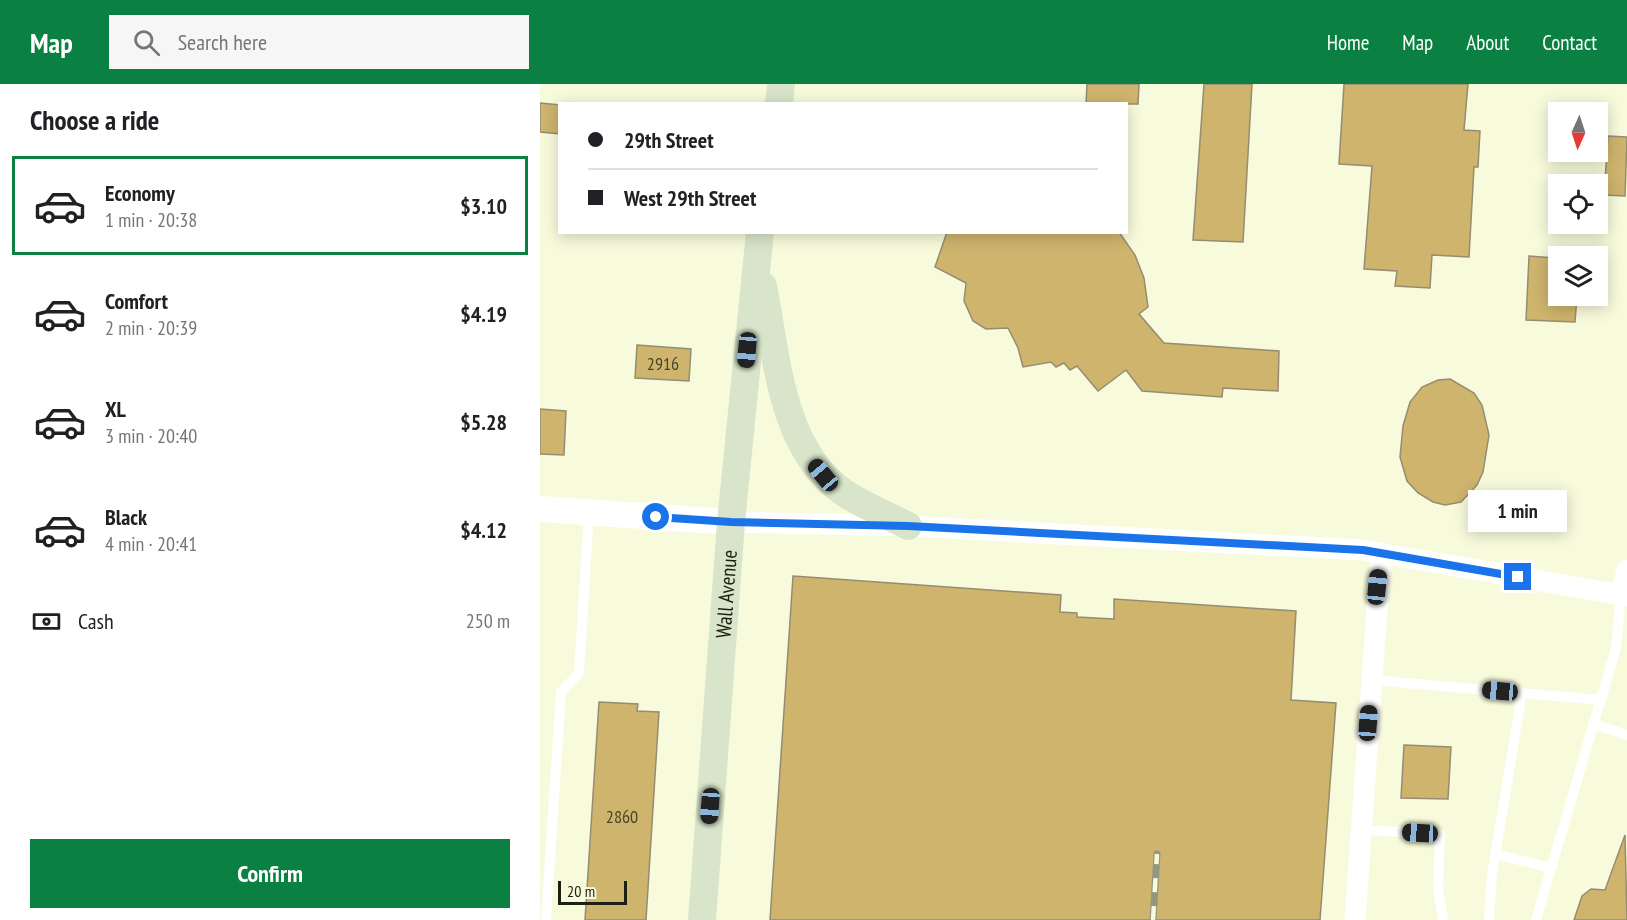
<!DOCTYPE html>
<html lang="en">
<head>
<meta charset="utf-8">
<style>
	:root { --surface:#fff; --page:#f6f6f6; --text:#202124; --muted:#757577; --line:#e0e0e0; --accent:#0b8043 }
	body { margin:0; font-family:"PT Sans Narrow",sans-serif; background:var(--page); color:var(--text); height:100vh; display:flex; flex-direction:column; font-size:22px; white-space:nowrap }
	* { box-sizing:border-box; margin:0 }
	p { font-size:20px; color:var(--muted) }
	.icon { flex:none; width:33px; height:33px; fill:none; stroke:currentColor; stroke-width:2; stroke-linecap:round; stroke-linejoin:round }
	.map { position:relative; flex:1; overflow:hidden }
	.panel { display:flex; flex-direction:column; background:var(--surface); width:540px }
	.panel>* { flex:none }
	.hud { position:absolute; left:18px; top:18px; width:570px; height:132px; border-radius:0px; box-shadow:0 3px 15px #0003; display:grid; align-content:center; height:132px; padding:0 30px; background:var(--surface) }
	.needle { width:39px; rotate:183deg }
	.buttons { position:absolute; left:1008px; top:18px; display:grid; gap:12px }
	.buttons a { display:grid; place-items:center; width:60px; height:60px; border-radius:0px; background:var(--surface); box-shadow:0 3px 15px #0003; font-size:30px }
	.scale { position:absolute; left:18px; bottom:15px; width:69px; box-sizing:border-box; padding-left:6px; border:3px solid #1e1f14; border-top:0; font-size:16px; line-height:21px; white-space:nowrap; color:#1e1f14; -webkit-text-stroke:4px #f8fadc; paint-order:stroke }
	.end { position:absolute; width:27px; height:27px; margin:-14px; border:8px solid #1a73e8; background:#fff; box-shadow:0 0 0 3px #fff }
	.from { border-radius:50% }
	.bubble { position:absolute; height:42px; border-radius:0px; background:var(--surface); box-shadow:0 3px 15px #0003; font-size:20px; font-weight:700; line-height:42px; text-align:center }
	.car { position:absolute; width:18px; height:36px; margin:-18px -9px; border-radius:8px; box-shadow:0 0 4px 2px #0007; background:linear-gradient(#222 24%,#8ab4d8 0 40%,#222 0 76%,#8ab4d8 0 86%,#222 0) }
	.hud b { display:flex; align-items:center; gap:21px; height:57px; font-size:22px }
	.hud b+b { border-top:2px solid var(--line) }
	.hud i { width:15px; height:15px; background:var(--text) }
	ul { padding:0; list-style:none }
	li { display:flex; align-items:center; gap:18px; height:99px; margin:0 12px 9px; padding:0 18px; border:3px solid transparent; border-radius:0px }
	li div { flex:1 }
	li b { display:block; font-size:22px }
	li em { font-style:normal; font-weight:700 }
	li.selected { border-color:var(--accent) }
	li>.icon { width:54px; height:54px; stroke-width:1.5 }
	h2 { padding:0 30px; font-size:27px; line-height:72px }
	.pay { display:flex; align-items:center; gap:15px; height:66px; padding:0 30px; font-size:22px }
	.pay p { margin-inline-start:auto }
	.primary-button { display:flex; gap:12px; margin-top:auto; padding:12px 30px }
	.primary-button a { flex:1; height:69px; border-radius:0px; background:var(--accent); color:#fff; font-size:24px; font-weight:700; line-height:69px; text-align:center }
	header { display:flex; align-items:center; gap:36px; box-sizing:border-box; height:84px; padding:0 30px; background:var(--accent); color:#fff }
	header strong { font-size:28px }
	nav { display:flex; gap:33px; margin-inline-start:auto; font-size:21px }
	.search { width:420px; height:54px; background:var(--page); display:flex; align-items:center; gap:15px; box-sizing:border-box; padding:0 21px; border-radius:0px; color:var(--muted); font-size:22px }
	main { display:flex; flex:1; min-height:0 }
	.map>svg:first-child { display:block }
</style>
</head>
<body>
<header>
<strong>Map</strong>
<div class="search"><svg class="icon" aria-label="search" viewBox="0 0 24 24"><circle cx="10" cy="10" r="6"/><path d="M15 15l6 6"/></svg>Search here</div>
<nav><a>Home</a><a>Map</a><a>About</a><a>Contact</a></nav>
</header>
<main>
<section class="panel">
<h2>Choose a ride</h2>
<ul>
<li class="selected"><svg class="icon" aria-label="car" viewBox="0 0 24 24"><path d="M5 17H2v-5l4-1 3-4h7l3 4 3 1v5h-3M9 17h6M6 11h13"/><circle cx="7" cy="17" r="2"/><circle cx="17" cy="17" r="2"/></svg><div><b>Economy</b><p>1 min · 20:38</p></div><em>$3.10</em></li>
<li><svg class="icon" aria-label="car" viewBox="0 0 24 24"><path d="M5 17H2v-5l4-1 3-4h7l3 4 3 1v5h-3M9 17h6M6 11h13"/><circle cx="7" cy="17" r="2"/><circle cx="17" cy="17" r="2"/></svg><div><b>Comfort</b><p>2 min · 20:39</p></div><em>$4.19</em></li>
<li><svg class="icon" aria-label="car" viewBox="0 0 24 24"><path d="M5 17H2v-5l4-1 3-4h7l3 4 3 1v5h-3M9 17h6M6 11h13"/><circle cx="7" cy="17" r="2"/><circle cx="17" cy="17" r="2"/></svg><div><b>XL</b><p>3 min · 20:40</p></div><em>$5.28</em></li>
<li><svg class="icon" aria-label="car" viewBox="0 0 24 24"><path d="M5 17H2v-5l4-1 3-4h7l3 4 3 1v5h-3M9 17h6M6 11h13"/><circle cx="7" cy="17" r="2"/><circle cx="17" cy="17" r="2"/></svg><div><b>Black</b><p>4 min · 20:41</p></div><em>$4.12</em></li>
</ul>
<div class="pay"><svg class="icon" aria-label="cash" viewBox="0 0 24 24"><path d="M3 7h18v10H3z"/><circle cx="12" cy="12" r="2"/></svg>Cash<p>250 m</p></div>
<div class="primary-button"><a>Confirm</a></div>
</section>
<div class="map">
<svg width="1087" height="836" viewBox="0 0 1087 836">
	<rect width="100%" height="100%" fill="#f8fadc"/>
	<path fill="#ceb46d" stroke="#968c71" stroke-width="1.5" d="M547,0H599L598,20H546Z
		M664,0H712L703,158L653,156Z
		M804,0H928L924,46L940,47L938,83H934L929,173L892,171L890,204L855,202L857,187L824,185L832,82L799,80Z
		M0,19L20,21V50L0,48Z
		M1068,52L1087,53L1085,112L1064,111Z
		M407,148H579L595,171L604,194L608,223L599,230L624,259L739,267L738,307L683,304L682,313L602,307L586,286L558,307L537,282L530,286L524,279L516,283L511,278L483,283L478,264L468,244L446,245L433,237L424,217L426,199L395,183Z
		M989,172L1014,174L1012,204H1018V212H1037L1035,238L986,236Z
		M97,261L151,265L149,297L95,294Z
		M910,295L934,309L942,321L949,351L943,388L937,401L921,418L905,421L893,418L878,409L867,397L860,373L863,342L870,318L882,303L898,296Z
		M0,325L26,327L24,371L0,370Z
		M253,492L521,511L520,528L537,529V533L574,535V515L756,527L751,616L796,619L780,836H230Z
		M59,618L98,620L97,627L119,628L106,836H45Z
		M864,661L911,663L908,715L861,714Z
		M1085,751L1087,836H1034L1042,812L1051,805L1065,806Z"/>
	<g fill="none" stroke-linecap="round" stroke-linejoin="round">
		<path stroke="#fff" stroke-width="10" d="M831,596L1061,616
			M1053,640L1087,651
			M821,746L900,750L898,805L903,836
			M955,770L1011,784
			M6,836L21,608L39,589L49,428
			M949,836L952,790L982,609
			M996,836L1076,564L1081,511"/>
		<path stroke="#fff" stroke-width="21" d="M191,438L368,442L823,466L1087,512
			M1081,511L1087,486
			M815,836L841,469"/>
		<path stroke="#fff" stroke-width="26" d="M0,425L191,438"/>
		<g stroke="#d8e5ca" stroke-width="28">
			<path d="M239,20L241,0"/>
			<path d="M223,202C237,272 240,363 303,408C322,421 347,431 368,442"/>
			<path id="s1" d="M162,836L191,438L220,148"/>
		</g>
		<g stroke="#949680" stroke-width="7">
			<path id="rail" d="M613,836L617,770"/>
		</g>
		<use href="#rail" stroke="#f8fadc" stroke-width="4.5" stroke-dasharray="14" stroke-linecap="butt"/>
	</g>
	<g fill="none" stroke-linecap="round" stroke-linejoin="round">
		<path stroke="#1a73e8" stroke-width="8" d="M116,433L191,438L368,442L823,466L978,493"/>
	</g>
	<g text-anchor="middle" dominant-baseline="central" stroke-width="4.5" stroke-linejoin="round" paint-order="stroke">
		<g font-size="18" fill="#4a442a">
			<text x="123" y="279">2916</text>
			<text x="82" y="732">2860</text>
		</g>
		<g font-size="21" fill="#1e1f14" stroke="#f8fadc">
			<text stroke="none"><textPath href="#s1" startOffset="327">Wall Avenue</textPath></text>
		</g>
	</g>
</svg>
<div class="buttons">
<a><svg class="needle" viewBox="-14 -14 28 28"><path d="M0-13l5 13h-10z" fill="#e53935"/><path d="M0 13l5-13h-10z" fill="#757577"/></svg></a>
<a><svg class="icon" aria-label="locate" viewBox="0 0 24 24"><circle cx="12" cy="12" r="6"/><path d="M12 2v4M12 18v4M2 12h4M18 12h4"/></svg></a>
<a><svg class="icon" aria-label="layers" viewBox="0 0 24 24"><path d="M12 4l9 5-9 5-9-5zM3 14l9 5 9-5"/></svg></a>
</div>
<div class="scale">20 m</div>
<i class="end from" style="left:116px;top:433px"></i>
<i class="end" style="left:978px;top:493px"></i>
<div class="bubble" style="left:928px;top:406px;width:99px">1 min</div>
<i class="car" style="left:207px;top:266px;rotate:185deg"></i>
<i class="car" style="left:283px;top:391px;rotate:320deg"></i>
<i class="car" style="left:837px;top:503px;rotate:6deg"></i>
<i class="car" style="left:960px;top:607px;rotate:275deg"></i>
<i class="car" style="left:828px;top:639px;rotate:4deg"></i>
<i class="car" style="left:170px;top:722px;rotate:184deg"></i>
<i class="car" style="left:880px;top:749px;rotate:273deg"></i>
<div class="hud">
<b><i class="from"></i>29th Street</b>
<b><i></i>West 29th Street</b>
</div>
</div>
</main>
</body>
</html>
